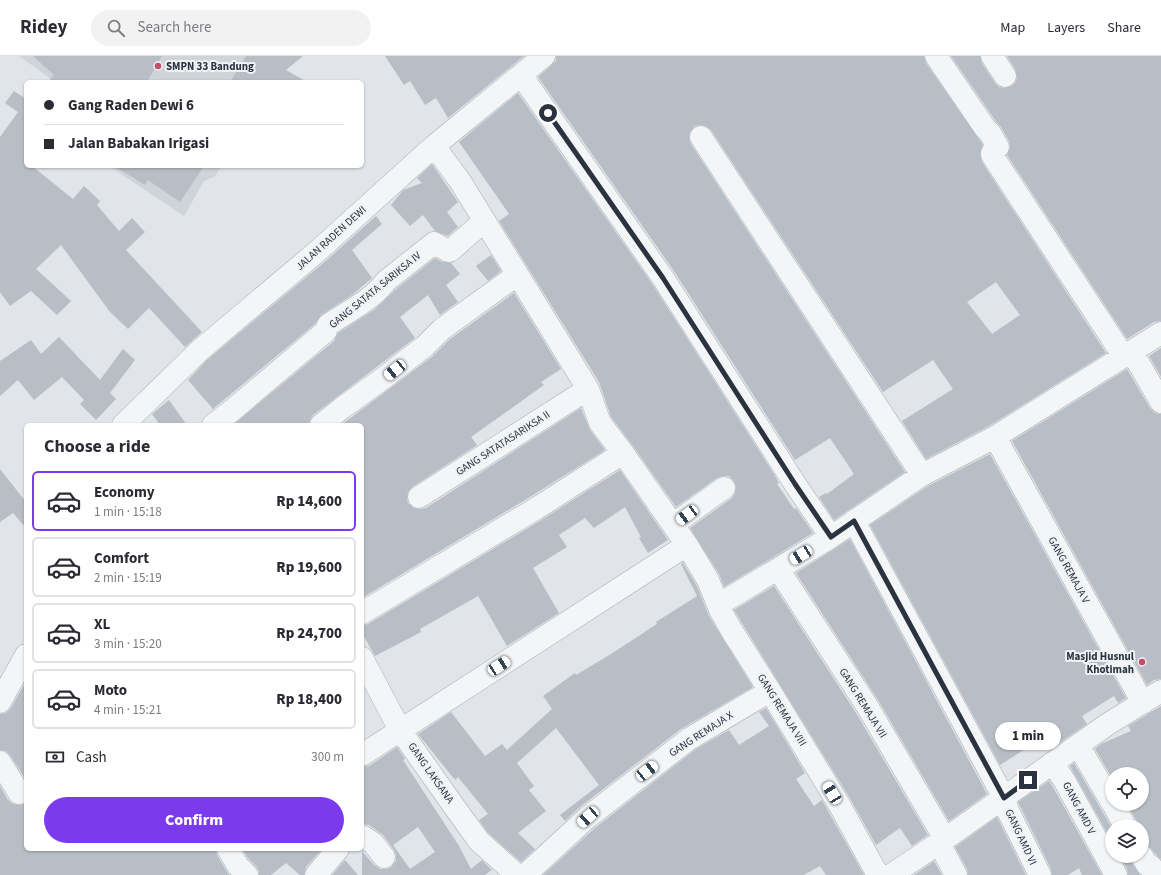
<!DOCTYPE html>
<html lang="en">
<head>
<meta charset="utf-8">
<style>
	:root { --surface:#fff; --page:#f2f2f3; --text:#2b2b33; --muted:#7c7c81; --line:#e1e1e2; --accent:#7c3aed }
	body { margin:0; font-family:"Source Sans 3",sans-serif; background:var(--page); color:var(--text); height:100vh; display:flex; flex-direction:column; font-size:15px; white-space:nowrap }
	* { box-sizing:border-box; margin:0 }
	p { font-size:13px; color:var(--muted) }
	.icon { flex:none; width:22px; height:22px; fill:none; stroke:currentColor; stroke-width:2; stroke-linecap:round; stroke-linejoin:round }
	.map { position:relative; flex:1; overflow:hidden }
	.details { position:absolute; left:24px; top:367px; width:340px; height:428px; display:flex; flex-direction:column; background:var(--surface); border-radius:6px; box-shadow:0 1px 3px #0004 }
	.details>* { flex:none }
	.top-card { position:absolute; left:24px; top:24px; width:340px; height:88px; border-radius:6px; box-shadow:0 1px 3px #0004; display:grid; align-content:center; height:88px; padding:0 20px; background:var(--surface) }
	.fabs { position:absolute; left:1105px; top:711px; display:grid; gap:8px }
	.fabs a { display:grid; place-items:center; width:44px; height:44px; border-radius:50%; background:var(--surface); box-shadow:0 1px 3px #0004; font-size:20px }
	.end { position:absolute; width:18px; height:18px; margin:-9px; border:5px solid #2a333f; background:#fff; box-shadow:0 0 0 2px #fff }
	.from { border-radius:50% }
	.bubble { position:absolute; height:28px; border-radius:14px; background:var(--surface); box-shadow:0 1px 3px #0004; font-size:13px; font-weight:800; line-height:28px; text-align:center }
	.car { position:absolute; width:12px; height:24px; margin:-12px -6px; border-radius:5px; box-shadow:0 0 3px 1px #0007; background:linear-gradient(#fff 24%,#345 0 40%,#fff 0 76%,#345 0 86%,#fff 0) }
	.top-card b { display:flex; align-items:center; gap:14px; height:38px; font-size:15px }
	.top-card b+b { border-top:1px solid var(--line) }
	.top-card i { width:10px; height:10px; background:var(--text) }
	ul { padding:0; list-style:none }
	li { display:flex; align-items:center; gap:12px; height:60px; margin:0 8px 6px; padding:0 12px; border:2px solid var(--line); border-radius:6px }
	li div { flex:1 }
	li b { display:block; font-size:15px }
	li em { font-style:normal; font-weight:800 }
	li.current { border-color:var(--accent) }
	li>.icon { width:36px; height:36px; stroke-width:1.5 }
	h2 { padding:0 20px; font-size:18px; line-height:48px }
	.pay { display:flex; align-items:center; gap:10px; height:44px; padding:0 20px; font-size:15px }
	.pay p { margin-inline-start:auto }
	.button { display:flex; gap:8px; margin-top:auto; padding:8px 20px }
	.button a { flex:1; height:46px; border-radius:24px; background:var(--accent); color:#fff; font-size:16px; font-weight:800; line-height:46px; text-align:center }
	header { display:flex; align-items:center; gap:24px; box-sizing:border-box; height:56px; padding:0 20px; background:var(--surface); border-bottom:1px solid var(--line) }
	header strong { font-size:19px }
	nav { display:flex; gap:22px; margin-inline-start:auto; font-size:14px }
	.search { width:280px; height:36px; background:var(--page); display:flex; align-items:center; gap:10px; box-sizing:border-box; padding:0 14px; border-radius:22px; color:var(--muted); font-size:15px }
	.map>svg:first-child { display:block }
</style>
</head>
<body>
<header>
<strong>Ridey</strong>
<div class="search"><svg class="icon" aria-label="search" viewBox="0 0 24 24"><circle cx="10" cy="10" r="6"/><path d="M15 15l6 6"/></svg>Search here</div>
<nav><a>Map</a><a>Layers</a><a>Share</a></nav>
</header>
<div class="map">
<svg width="1161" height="819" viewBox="0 0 1161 819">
	<rect width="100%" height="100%" fill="#e1e4e8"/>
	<path fill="#cfd3da" d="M19,0H289L273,26H55Z
		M109,110H222L214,121L204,125L184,160Z"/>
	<path fill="#b8bec5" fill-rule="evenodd" d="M33,0H162L147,26H48L54,19Z
		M246,0H303L286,14L307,26H230Z
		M385,0H524L448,62L436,42L425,49L410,25L404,29Z
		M556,0H924L926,7L983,89L980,97L982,106L1106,297L989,370L926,403L902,365L953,333L933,304L883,336L711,74L706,70L700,69L695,70L690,76L689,82L691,88L905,416L834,464L819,441L826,437L827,438L854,418L830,382L795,404L674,215L538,21L552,9L556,5ZM996,226L1020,259L992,278L967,246Z
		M951,0H980L982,7L995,27L999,31L1005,32L1012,30L1016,26L1017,20L1015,13L1007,0H1161V265L1154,266L1127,283L1007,99L1010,92L1009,85L1001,71L995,64Z
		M14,35L26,43V110H32L73,143L84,130L100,145L97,149L119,175L132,162L145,176L126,194L202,276L185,291L149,252L128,273L110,256L61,189L36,213L71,245L57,259L31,235L10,250L0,236V81L18,56L5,47Z
		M518,37L653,229L774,418L779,427L777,428L794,453L796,452L813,477L724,531L719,518L690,472L732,442L735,437L736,431L734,425L729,420H723L717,422L676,451L633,390L611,361L599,326L499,165L509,158L459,86Z
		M432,108L458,146L447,156L458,171L448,180L435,175L423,159L410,170L391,149L403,134L422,127L417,122Z
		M114,110H204L180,146L148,124L145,129Z
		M376,160L382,168L352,194L372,222L371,223L352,239L321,259L315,268L213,353L188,324L207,304L328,203Z
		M491,199L501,215L488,225L476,210Z
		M435,202L442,206L451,207L460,218L446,229L458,246L440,259L428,239L400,261L415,282L313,359L310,364L309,369H233L334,285L338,277L374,254L395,234Z
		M514,237L561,313L541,326L544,329L471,381L477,389L412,431L408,436L407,442L408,447L414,452L420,453L426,452L581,352L590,374L605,394L530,441L362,542V369H341L433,300L450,283Z
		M59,281L100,324L123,293L135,304L110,337L116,343L96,364L80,348L84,344L62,321L34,344L18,324L0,340V305L31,284L41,298Z
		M1161,292V321L1149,300Z
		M1127,313L1150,352L1155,357L1161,358V623L1154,624L1147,629L1012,385Z
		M169,344L187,369H160L152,358Z
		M990,398L1126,642L1118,647L1114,640L1082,660L1087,668L1058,688L1051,677L1000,709L870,469L928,430Z
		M0,413L26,446V472L13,457L0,466Z
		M620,414L668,484L648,497L639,482L641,481L625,451L594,472L585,462L559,479L567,491L533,512L559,557L507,590L478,540L420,573L421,576L375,600L362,577V569L368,568L543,463Z
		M850,483L987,738L949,765L878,644L796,517Z
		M683,507L697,530L709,560L753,631L681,673L580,751L565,765L560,759L599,729L556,672L517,707L534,730L529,734L546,755L518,777L535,793L521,806L488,777L479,764L488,758L458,721L455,724L418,678L451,656L485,700L502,688L507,694L552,653L543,640L575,617L576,619L611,598L657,568L656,566L697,540L681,508Z
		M774,530L856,657L928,779L912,790L900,772L876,789L851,744L734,554Z
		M26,625V724L10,699L6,695L0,694V658L6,657L11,652Z
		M1161,650V803L1156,799L1149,790L1142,788V770H1137L1136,764L1127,748H1142V718H1112V722L1095,693L1101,688L1131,675L1128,670Z
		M766,652L805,717L796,723L814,750L822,744L864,819H826L820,810L804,819H543L596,771L696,693L729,674L739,689L769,670L759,656Z
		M397,691L405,703L403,704L459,790L471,813L482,804L492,814L485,819H362V795L374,809L380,813H386L391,811L396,805V799L394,794L383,779L369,769L362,768V711L369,710ZM418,771L435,796L410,813L393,789Z
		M1074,707L1112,772V786L1070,710Z
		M1049,725L1053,731L1102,819H1082L1079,812L1068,819H1052L1051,813L1018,746Z
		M0,730L8,744L13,748L20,749L26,747V793H216L217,799L229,819H0Z
		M997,761L1026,819H968L967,813L955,791Z
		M242,793H322L306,811L304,819H300L286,807L271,819H259V815L256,810L248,802Z
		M1120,800H1130L1131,806L1140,819H1128L1127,813Z
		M345,804L358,819H332Z
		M934,805L942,819H914Z"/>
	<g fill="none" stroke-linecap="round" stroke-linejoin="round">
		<g stroke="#a6abb2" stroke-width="23">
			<path id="minor" d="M936,0L985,72L990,77L998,91L992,97V99L1124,301
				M992,0L1005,20
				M521,19L663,222L795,428L831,481
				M701,81L922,419
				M434,90L460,125L588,333L600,367L623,397L687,489L708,524L720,554L732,575L770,635L840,750L878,819
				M1132,296L1161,346
				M123,369L199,295L320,193L434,90L544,0
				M213,369L235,352L326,275L328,269C347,256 372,244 386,225L434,187L448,195H450L484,165
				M321,369L342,352L385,321L425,290L442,273L517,219
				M995,381L1143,647
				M419,441L588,333
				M854,465L1004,742L1008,755L1040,819
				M674,470L678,465L724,432
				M779,512L782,519L867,650L945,783
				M718,549L831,481L922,419L995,381L1161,277
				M362,557L537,452L623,397
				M362,602L400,674L458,756L479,785L517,819
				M0,646L26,599
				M1078,689L1112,747
				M362,699L687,489
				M0,706L19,737
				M1052,707L1064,724L1116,819
				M1113,748L1125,770
				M362,780L373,787L384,801
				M939,787L956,819
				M228,793L238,810L247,819
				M1142,800L1147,809L1151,810L1157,819
				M316,819L338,793
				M525,819L588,761L689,683L770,635
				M891,819L945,783L1108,668L1161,635"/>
		</g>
		<use href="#minor" stroke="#f3f5f7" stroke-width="22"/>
	</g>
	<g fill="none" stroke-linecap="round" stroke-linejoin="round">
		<path stroke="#2a333f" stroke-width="5" d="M548,57L663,222L795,428L831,481L854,465L1004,742L1028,724"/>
	</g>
	<g fill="#c64d67" stroke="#f0f3f6" stroke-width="1.5">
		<circle cx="158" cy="10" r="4"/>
		<circle cx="1142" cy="606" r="4"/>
	</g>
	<g text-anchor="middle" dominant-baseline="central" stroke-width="4" stroke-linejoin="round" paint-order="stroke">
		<g font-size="11" font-weight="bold" fill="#2a333f" stroke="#f0f3f6" text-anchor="start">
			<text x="166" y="10">SMPN 33 Bandung</text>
			<text x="1134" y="600" text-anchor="end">Masjid Husnul<tspan x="1134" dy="13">Khotimah</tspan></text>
		</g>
		<g font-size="11" fill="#2a333f" stroke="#f0f3f6">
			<text transform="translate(331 182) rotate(-42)">JALAN RADEN DEWI</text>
			<text transform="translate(375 234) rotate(-39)">GANG SATATA SARIKSA IV</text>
			<text transform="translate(503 387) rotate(-33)">GANG SATATASARIKSA II</text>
			<text transform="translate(1069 514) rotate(61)">GANG REMAJA V</text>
			<text transform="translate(863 647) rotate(58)">GANG REMAJA VII</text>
			<text transform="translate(782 654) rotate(58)">GANG REMAJA VIII</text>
			<text transform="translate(701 678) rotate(-33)">GANG REMAJA X</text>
			<text transform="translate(431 717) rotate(55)">GANG LAKSANA</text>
			<text transform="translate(1079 752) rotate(62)">GANG AMD V</text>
			<text transform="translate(1021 781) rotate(65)">GANG AMD VI</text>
		</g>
	</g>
</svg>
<div class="fabs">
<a><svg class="icon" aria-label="locate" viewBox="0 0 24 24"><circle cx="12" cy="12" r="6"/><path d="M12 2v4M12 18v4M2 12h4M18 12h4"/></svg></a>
<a><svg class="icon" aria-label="layers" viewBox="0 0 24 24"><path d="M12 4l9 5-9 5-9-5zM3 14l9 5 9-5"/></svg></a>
</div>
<i class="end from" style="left:548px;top:57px"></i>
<i class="end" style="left:1028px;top:724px"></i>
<div class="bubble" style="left:995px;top:666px;width:66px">1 min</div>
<i class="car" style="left:395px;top:314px;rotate:231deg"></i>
<i class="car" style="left:687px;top:459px;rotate:234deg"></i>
<i class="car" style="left:801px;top:499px;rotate:238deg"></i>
<i class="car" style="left:499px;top:610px;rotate:57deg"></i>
<i class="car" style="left:647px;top:715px;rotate:52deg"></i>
<i class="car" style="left:832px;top:737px;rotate:329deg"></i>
<i class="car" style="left:588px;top:761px;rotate:228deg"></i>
<div class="top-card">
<b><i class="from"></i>Gang Raden Dewi 6</b>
<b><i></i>Jalan Babakan Irigasi</b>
</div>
<section class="details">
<h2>Choose a ride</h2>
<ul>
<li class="current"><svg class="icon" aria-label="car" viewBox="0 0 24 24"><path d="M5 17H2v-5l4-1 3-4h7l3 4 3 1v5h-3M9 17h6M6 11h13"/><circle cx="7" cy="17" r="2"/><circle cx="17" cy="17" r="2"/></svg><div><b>Economy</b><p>1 min · 15:18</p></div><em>Rp 14,600</em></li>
<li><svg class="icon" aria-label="car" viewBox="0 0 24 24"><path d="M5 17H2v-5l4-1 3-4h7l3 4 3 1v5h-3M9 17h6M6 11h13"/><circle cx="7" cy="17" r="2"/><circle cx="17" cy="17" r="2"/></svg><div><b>Comfort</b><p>2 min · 15:19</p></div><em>Rp 19,600</em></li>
<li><svg class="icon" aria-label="car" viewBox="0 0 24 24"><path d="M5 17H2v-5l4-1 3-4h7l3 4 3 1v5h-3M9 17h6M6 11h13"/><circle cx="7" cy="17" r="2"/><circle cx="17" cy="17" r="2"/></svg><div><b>XL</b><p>3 min · 15:20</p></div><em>Rp 24,700</em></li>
<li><svg class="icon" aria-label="car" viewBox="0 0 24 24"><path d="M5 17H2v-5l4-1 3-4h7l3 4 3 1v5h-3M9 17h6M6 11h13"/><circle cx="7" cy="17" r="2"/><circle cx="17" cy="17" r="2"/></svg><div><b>Moto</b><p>4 min · 15:21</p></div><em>Rp 18,400</em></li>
</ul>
<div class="pay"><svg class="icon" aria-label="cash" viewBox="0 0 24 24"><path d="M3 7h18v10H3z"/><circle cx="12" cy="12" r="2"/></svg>Cash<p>300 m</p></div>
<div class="button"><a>Confirm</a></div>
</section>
</div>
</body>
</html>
